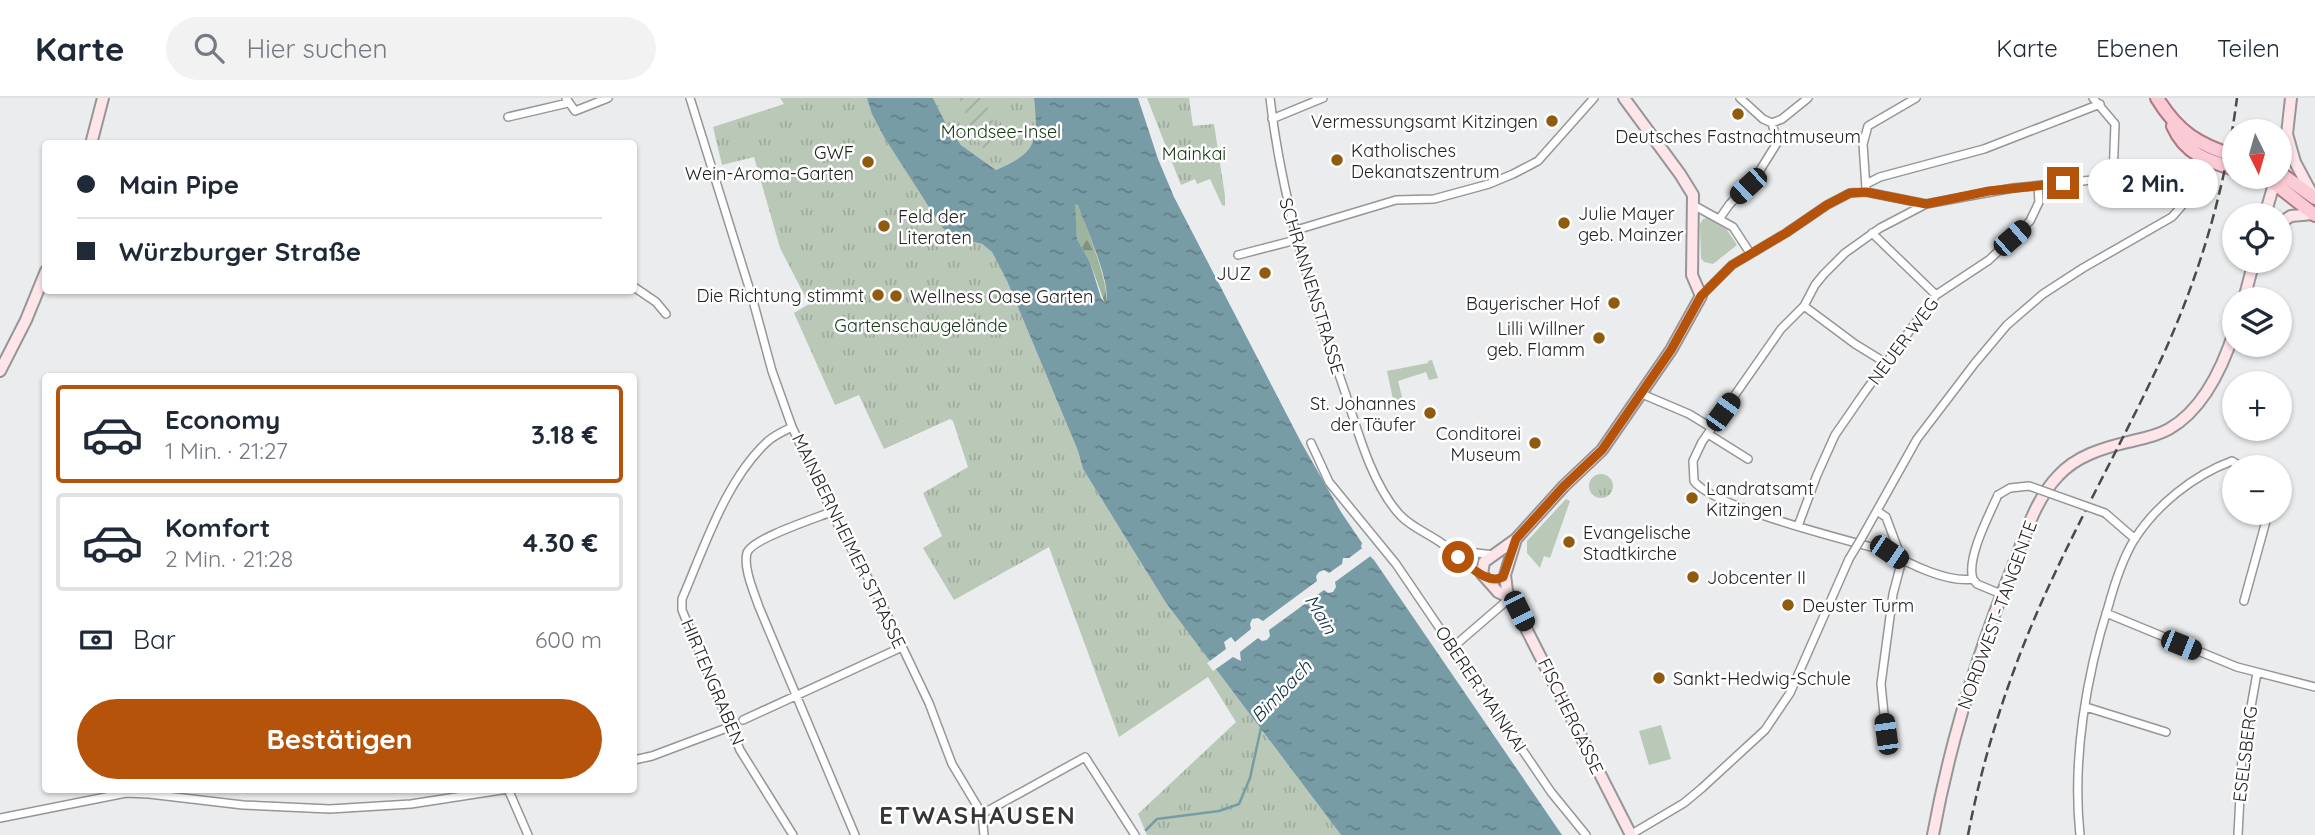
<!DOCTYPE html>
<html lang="de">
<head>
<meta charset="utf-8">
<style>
	:root { --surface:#fff; --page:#f2f2f3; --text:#1f2937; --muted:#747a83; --line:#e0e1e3; --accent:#b45309 }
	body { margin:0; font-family:Quicksand,sans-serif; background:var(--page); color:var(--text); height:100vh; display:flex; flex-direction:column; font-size:26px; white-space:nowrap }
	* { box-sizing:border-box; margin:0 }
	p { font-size:23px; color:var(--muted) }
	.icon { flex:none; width:38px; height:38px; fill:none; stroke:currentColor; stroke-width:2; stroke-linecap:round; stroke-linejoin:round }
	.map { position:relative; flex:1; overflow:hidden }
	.side { position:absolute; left:42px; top:275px; width:595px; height:420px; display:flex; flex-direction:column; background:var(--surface); border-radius:7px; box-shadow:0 2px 5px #0004 }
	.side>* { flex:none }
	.hud { position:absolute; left:42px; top:42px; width:595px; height:154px; border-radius:7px; box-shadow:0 2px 5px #0004; display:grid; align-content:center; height:154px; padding:0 35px; background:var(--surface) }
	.needle { width:46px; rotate:175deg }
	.buttons { position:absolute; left:2222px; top:21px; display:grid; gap:14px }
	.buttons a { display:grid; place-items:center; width:70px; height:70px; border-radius:50%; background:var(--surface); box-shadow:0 2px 5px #0004; font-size:35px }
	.end { position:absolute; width:32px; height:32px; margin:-16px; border:9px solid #b45309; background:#fff; box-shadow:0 0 0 4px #fff }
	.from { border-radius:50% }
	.bubble { position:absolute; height:49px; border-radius:24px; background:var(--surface); box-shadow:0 2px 5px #0004; font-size:23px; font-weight:800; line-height:49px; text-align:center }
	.car { position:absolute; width:21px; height:42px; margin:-21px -10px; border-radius:9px; box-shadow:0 0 5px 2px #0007; background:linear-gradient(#222 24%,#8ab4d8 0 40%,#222 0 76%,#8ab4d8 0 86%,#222 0) }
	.hud b { display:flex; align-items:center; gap:24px; height:66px; font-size:26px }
	.hud b+b { border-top:2px solid var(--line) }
	.hud i { width:18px; height:18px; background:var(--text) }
	ul { padding:12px 0 0; list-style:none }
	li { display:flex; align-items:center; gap:21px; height:98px; margin:0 14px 10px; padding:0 21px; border:4px solid var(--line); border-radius:7px }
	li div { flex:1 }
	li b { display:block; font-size:26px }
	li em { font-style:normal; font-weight:800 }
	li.current { border-color:var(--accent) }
	li>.icon { width:63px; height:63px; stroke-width:1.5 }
	.pay { display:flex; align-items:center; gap:18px; height:77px; padding:0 35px; font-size:26px }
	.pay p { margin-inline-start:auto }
	.button { display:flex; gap:14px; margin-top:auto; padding:14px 35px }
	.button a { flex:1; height:80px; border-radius:42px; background:var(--accent); color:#fff; font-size:28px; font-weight:800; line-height:80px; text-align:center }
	header { display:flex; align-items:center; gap:42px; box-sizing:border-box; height:98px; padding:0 35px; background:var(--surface); border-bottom:2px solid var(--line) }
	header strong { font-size:33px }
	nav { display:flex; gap:38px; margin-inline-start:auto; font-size:24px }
	.search { width:490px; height:63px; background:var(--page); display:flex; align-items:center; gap:18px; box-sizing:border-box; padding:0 24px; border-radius:38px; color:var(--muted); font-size:26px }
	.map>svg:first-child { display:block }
</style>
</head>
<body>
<header>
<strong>Karte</strong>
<div class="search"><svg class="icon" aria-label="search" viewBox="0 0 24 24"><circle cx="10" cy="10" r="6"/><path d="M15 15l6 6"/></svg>Hier suchen</div>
<nav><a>Karte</a><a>Ebenen</a><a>Teilen</a></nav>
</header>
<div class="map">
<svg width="2315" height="737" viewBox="0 0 2315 737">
	<defs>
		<pattern id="forest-firs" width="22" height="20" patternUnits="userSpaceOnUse" patternTransform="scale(1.75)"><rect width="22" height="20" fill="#9eb49c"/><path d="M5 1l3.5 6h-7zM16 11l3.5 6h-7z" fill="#80927f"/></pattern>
		<pattern id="park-tufts" width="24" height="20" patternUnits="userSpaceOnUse" patternTransform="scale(1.75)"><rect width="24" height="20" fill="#b9c8b7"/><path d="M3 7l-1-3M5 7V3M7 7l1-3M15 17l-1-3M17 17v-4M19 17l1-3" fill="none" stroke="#9fac9d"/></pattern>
		<pattern id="garden-furrows" width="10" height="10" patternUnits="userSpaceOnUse" patternTransform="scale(1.75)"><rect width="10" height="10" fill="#b9c8b7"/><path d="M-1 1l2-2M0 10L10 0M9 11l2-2" fill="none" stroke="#9fac9d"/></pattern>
		<pattern id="water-ripples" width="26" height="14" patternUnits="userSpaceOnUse" patternTransform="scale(1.75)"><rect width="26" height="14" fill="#789ca6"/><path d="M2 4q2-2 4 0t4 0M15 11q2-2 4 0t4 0" fill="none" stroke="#627f87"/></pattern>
	</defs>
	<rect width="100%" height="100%" fill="#ebeced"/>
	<path fill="#b9c8b7" d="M1708,120L1727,132L1737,147L1713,166L1704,164L1701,160L1700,126L1703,121Z
		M1432,262L1438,280L1429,282L1426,274L1398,283L1402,299L1396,304L1393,301L1387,273L1428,265V263Z
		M1566,401L1570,403L1550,460L1544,458L1540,470L1527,455V443Z
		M1661,627L1671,661L1649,667L1639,633Z"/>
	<path fill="url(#forest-firs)" d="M1074,106H1078C1084,124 1113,193 1105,206L1090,164L1077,141Z"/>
	<path fill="url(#park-tufts)" d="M780,0H867C885,56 930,99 969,141L982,146L992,154L1007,183L1078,353L1083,371L1166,505L1341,737H1147L1138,716L1236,624L1208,579L1119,639L1049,449L954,502L923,450L942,438L923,395L968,369L953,323L950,321L884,351L859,297L835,307L794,215L809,206L780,150L754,59L722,67L713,29L784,6Z
		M933,0H1034C1038,43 1038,54 996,72L961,47L946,26Z
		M1147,0H1189L1193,28L1214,26L1225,98V108L1222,107L1210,81L1197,86L1195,81L1181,87Z
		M1589 388a12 12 0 1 1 24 0a12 12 0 1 1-24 0Z"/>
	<path fill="url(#garden-furrows)" d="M959,0H984L1002,46L983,50L976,40Z"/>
	<path fill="url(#water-ripples)" fill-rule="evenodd" d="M867,0H933L946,26L961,47L996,72C1038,54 1038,43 1034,0H1138L1158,61L1174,99L1301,344L1341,414L1362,445L1361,449L1374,462L1562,737H1341L1166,505L1083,371L1078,353L1007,183L992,154L982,146L952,138L942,129L884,39L872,16ZM1075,106L1078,107C1084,125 1114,191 1105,205L1101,200L1090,164L1077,141Z"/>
	<path fill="#ebeced" d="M1365,448L1372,457L1335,484L1336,489L1333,494L1328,495L1324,492L1269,532L1270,538L1267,542L1262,543L1258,540L1240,554L1241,563L1233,559L1213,573L1207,565L1226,551L1224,544L1231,539L1235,544L1251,531L1250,526L1252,521L1258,520L1263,523L1317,483L1316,478L1319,474L1324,472L1329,475L1342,466L1343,460H1349Z"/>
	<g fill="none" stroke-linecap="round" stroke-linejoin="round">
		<path stroke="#789ca6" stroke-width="2.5" d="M1146,732L1157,721L1219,713L1239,706L1250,680L1261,630"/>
		<g stroke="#969698" stroke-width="10">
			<path id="street" d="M566,0L575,13L608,0
				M690,0L752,199L772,273L792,329L839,429L876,494L929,605L952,666L982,716L984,737
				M1270,0C1282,104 1312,198 1346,297C1358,335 1373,388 1400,417C1412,430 1430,436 1444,447C1457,456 1469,467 1482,476
				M1740,0L1763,21L1772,25L1782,21L1808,0
				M2093,0L2115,26L2113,80
				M508,19L568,5
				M1272,21L1323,0
				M1866,86L1880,79L1984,51L2100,6
				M1866,90L1863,46L1868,28L1916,0
				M1926,106L1880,130L1845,155L1824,176L1815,187L1804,208L1781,231L1702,344L1693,363L1694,383C1712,409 1853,444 1890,454C1910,467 1949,485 1973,481L1977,486L2001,496
				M1695,108L1733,129L1750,155
				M1720,120L1729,107L1757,77L1777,45L1772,25
				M1293,133L1396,102L1434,101L1489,86L1513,76L1538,63L1594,0
				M1872,135L1936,197
				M1238,157L1296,142
				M634,189L656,204L666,216
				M1701,198L1732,167L1786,135L1827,107L1850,95L1866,94L1926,106L2013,90L2113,80L2175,81L2187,78L2195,71L2202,61
				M1804,208L1855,246L1886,265
				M1642,296L1689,316L1712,330
				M792,329C784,333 775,337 768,343C726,381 704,450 682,501V512L740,652L793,737
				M1708,336L1748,361
				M1311,345L1329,384L1396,466L1551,694L1586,737
				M1877,413L1886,419L1902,462L1893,496L1881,586L1886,636L1890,651
				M831,414C816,420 751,441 747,455C743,470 754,494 759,509L855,737
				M2105,415L2135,441
				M1798,428L1817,377L1835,337L1864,295L1936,197L1989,162L2030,123L2039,104L2038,88
				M1861,441L1917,341L1975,265L2007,227L2043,196L2083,170L2172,119L2186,103L2188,91L2187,78
				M1447,447L1468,454L1494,457
				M1973,481C1966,461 1989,417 1998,397
				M2244,503L2266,423L2262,415
				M2106,515L2237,569L2315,589
				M1452,550L1510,500
				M2086,609L2166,634
				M743,622L902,549
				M634,662L652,658L732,628
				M508,691L528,737
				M982,716L1085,659L1135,737
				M0,720L126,695L149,696L243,707L330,711L411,706L508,691
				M1630,737L1684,705L1702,690L1765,632L1790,595L1849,461
				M2080,737C2072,662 2086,578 2109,506C2115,484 2122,462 2134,442C2156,407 2194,377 2232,363L2242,369
				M2238,737L2242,659L2257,575"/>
		</g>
		<g stroke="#969698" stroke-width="14">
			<path id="secondary" d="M2287,36L2295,64L2313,98
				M91,46L103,0
				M2280,61L2287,36L2291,0
				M2265,117L2276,79
				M2280,125L2291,118L2313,116
				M2244,201L2254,163
				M0,273L26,222L46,173
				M1516,441L1505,477L1507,493L1631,737
				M1510,500L1498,494L1482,476L1484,464L1516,441L1564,388L1602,352L1671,252L1701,198L1692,177L1693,97L1680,76L1624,0
				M1933,737C1950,643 1979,551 2015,463C2026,434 2036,401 2058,378C2076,358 2103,350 2128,344C2141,341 2157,338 2169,331C2204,311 2223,269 2235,231"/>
		</g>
		<g stroke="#ae7984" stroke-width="16">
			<path id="primary" d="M2157,0C2177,33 2198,47 2235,58
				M2173,28C2185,56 2208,63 2235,71
				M2280,75L2315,100
				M2259,79L2274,85L2315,117"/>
		</g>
		<use href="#street" stroke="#fff" stroke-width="7"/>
		<use href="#secondary" stroke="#fde5ea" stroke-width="10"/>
		<use href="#primary" stroke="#fbcbd5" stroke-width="12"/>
		<path stroke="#494a4a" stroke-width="2.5" stroke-dasharray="10 5" stroke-linecap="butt" d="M1968,737C1983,659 2007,583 2039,510C2075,428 2120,349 2158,268C2198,183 2225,93 2237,0"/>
		<g stroke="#969698" stroke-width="10" stroke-linecap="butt">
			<path id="street-bridge" d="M1998,397L2010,390L2029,388L2105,415
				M1849,461L1861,441"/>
		</g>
		<use href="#street-bridge" stroke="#fff" stroke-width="7"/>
	</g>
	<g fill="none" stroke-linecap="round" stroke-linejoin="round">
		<path stroke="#b45309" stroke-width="9" d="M1458,459C1470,468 1487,487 1503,479L1516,441L1564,388L1602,352L1671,252L1701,198L1732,167L1786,135L1827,107L1850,95L1866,94L1926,106L1989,93L2063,85"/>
	</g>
	<g fill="#905b0e" stroke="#fff" stroke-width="2.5">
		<circle cx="1738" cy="16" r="7"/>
		<circle cx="1552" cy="23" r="7"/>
		<circle cx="1337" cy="62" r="7"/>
		<circle cx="868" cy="64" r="7"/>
		<circle cx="1564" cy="125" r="7"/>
		<circle cx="884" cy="128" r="7"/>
		<circle cx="1265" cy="175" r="7"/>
		<circle cx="878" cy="197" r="7"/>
		<circle cx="896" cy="198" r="7"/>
		<circle cx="1614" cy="205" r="7"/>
		<circle cx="1599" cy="240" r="7"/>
		<circle cx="1430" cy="315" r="7"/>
		<circle cx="1535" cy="345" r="7"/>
		<circle cx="1692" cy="400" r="7"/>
		<circle cx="1569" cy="444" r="7"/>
		<circle cx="1693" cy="479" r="7"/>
		<circle cx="1788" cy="507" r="7"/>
		<circle cx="1659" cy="580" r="7"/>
	</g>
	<g text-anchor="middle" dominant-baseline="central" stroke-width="5" stroke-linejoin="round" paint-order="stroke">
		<g font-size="18" fill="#232323" stroke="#fff" text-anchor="start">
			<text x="1538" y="23" text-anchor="end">Vermessungsamt Kitzingen</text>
			<text x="1738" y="38" text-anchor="middle">Deutsches Fastnachtmuseum</text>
			<text x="1351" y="52">Katholisches<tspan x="1351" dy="21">Dekanatszentrum</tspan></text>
			<text x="854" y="54" text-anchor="end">GWF<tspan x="854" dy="21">Wein-Aroma-Garten</tspan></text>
			<text x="1578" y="115">Julie Mayer<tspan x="1578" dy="21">geb. Mainzer</tspan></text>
			<text x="898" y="118">Feld der<tspan x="898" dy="21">Literaten</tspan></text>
			<text x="1251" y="175" text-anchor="end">JUZ</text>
			<text x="864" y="197" text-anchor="end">Die Richtung stimmt</text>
			<text x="910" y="198">Wellness Oase Garten</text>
			<text x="1600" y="205" text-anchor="end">Bayerischer Hof</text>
			<text x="1585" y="230" text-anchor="end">Lilli Willner<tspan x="1585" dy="21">geb. Flamm</tspan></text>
			<text x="1416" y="305" text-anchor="end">St. Johannes<tspan x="1416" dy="21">der Täufer</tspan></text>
			<text x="1521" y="335" text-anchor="end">Conditorei<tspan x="1521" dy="21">Museum</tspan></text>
			<text x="1706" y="390">Landratsamt<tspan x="1706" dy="21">Kitzingen</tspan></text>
			<text x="1583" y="434">Evangelische<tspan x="1583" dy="21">Stadtkirche</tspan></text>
			<text x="1707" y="479">Jobcenter II</text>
			<text x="1802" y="507">Deuster Turm</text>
			<text x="1673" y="580">Sankt-Hedwig-Schule</text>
		</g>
		<g font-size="18" fill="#163815" stroke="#fff">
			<text x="1001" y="33">Mondsee-Insel</text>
			<text x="1194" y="55">Mainkai</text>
			<text x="921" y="227">Gartenschaugelände</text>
		</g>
		<g font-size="18" fill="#232323" stroke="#fff">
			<text transform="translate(1312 188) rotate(73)">SCHRANNENSTRASSE</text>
			<text transform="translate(1903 243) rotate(-53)">NEUER WEG</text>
			<text transform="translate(849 443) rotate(64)">MAINBERNHEIMER STRASSE</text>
			<text transform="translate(1997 517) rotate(-70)">NORDWEST-TANGENTE</text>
			<text transform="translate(713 584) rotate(67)">HIRTENGRABEN</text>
			<text transform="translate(1481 591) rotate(56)">OBERER MAINKAI</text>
			<text transform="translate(1571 618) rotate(64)">FISCHERGASSE</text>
			<text transform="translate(2245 656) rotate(-83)">ESELSBERG</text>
		</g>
		<g font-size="19" font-style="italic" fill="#0d313b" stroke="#fff">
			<text transform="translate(1321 516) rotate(59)">Main</text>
			<text transform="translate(1281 593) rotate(-46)">Bimbach</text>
		</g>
		<g font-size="24" font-weight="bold" letter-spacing="2" fill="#363637" stroke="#fff">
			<text x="978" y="717">ETWASHAUSEN</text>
		</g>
	</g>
</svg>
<div class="buttons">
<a><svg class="needle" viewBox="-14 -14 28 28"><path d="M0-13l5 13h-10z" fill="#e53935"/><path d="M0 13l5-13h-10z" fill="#747a83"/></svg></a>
<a><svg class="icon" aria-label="locate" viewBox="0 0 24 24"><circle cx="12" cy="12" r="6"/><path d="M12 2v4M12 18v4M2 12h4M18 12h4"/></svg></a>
<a><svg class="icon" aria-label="layers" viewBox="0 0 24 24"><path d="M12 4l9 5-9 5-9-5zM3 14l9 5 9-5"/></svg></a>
<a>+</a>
<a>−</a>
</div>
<i class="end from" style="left:1458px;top:459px"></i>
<i class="end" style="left:2063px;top:85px"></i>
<div class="bubble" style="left:2088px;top:61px;width:130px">2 Min.</div>
<i class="car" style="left:1748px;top:88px;rotate:227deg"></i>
<i class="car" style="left:2012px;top:140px;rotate:49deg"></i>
<i class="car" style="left:1723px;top:314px;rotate:36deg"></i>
<i class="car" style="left:1889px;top:454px;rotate:124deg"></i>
<i class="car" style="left:1519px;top:513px;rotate:154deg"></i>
<i class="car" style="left:2181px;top:547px;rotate:112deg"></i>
<i class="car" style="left:1886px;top:636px;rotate:352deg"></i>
<div class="hud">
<b><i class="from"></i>Main Pipe</b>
<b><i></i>Würzburger Straße</b>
</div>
<section class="side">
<ul>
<li class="current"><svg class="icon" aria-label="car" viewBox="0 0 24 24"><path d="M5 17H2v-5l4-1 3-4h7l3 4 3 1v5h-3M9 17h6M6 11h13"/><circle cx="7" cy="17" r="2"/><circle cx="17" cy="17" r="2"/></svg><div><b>Economy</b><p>1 Min. · 21:27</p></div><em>3.18 €</em></li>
<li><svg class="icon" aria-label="car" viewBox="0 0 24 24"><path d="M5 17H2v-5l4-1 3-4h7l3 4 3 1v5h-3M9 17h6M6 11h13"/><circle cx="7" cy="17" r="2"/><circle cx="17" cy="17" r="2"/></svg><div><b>Komfort</b><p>2 Min. · 21:28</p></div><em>4.30 €</em></li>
</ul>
<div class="pay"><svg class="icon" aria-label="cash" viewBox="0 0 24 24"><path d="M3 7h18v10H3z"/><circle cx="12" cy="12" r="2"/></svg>Bar<p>600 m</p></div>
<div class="button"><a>Bestätigen</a></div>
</section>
</div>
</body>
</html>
